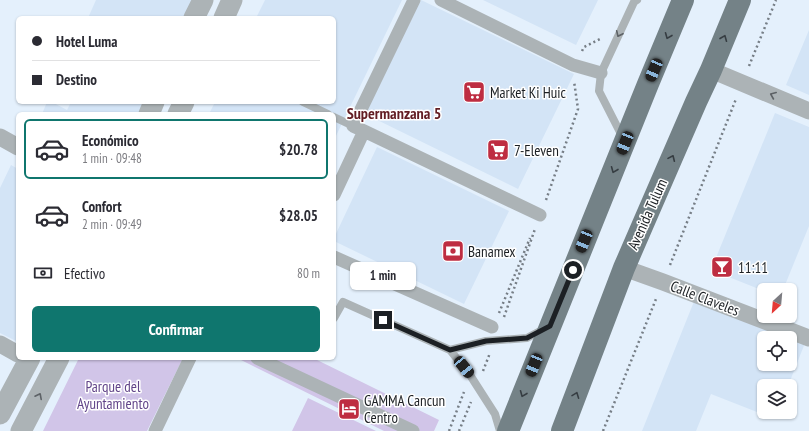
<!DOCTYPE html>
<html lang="es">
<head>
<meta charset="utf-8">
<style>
	:root { --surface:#fff; --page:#f7f7f7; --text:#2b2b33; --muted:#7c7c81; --line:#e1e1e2; --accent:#0f766e }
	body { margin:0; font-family:"PT Sans Narrow",sans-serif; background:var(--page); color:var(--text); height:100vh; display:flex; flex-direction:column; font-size:15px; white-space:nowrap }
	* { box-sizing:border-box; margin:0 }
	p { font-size:13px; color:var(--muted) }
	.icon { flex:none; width:22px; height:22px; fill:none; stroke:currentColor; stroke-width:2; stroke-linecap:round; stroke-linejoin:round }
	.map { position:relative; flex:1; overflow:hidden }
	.sheet { position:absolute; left:16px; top:112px; width:320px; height:248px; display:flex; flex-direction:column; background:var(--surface); border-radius:6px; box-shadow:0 1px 3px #0004 }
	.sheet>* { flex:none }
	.top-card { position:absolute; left:16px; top:16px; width:320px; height:88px; border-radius:6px; box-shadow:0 1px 3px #0004; display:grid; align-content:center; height:88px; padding:0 16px; background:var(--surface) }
	.needle { width:26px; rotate:206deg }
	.buttons { position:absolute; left:757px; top:283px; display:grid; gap:8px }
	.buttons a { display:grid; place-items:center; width:40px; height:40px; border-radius:6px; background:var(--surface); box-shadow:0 1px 3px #0004; font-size:20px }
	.end { position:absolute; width:18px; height:18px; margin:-9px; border:5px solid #1c2024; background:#fff; box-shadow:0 0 0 2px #fff }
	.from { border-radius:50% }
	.bubble { position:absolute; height:28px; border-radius:6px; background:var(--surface); box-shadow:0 1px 3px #0004; font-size:13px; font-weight:600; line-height:28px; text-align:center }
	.car { position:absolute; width:12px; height:24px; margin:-12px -6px; border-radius:5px; box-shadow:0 0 3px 1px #0007; background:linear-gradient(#222 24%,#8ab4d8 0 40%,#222 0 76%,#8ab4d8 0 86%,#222 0) }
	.top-card b { display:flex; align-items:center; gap:14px; height:38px; font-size:15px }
	.top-card b+b { border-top:1px solid var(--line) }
	.top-card i { width:10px; height:10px; background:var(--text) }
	ul { padding:7px 0 0; list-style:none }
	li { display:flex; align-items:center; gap:12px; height:60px; margin:0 8px 6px; padding:0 8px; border:2px solid transparent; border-radius:6px }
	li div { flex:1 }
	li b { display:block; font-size:15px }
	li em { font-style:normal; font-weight:600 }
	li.on { border-color:var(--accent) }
	li>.icon { width:36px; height:36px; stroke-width:1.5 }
	.pay { display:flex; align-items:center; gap:10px; height:44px; padding:0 16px; font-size:15px }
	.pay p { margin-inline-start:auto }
	.cta { display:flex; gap:8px; margin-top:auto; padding:8px 16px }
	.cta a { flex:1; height:46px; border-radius:6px; background:var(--accent); color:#fff; font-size:16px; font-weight:600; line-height:46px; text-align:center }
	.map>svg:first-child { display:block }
</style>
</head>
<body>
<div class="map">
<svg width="809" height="431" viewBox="0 0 809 431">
	<rect width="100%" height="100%" fill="#e4f0fc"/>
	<path fill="#d3e4f6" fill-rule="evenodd" d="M96,0H195L186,18H88Z
		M265,0H402L334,140V114H209L215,102H334V18H256Z
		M421,0L574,74L518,189L365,114Z
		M483,0H598L576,45Z
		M809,30V95L786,85Z
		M47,102H52L67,110L71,102H146L141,114H42Z
		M775,113L809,127V226L783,290H764V291L711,270Z
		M377,147L509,211L464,304L334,241V238Z
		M11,165L18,169V342L0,333V188Z
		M695,299L805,343L788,386H764V412H778L775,419L711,394L696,431H642ZM764,338H790V364H764Z"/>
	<path fill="#d1c5e8" d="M79,358H183L147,431H43Z
		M237,358H313L439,420L434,431H384Z
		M308,398L376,431H292Z"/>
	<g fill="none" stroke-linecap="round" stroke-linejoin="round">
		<path stroke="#767e86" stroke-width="2.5" stroke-dasharray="2 3" stroke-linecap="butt" d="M582,51L584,47L602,38
			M749,66L776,0
			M546,200L578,109L574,81
			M670,265L736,99
			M499,313L530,238
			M504,317L535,229
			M483,371L490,353
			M449,431L464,392
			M459,431L471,402
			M603,431L656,299"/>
		<path stroke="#acb3b6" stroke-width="8" d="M303,102L328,114
			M334,117L353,126
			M623,138L599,91L601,73L634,2L637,0
			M334,318L343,302L450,350L470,375L495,414L500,431
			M450,350L486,341L527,338L544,329"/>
		<path stroke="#acb3b6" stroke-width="13" d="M414,0L353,126L364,131L540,215
			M441,0L573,65L601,73
			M334,195L364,131
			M334,257L492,327
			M257,358L413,431
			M155,431L190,358"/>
		<path stroke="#acb3b6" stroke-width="17" d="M711,70L809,111
			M0,137L18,147
			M624,268L663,282L809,338
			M0,344L18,354"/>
		<path stroke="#acb3b6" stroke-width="21" d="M194,18L203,0
			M224,18L232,0
			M149,114L154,102
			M178,114L184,102
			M0,414L30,358
			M21,431L59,358"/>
		<path stroke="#748287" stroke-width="22" d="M508,431L648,84L683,0
			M562,431L624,268L696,102L711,70L740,0"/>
	</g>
	<defs><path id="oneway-chevron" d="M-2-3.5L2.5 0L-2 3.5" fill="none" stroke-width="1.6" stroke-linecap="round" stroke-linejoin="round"/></defs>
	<g stroke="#5d6266">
		<use href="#oneway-chevron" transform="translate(619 34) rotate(115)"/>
		<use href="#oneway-chevron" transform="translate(773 95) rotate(-157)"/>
		<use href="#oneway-chevron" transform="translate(39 396) rotate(-63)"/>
	</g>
	<g stroke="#363d42">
		<use href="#oneway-chevron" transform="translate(668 36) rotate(112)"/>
		<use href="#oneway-chevron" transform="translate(724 38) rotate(-68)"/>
		<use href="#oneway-chevron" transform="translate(672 158) rotate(-66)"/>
		<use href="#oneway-chevron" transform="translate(614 170) rotate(112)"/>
		<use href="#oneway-chevron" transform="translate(523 394) rotate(112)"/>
		<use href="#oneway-chevron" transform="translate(576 395) rotate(-69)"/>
	</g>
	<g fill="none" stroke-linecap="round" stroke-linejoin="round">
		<path stroke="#1c2024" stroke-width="5" d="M383,320L450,350L486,341L527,338L550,326L573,270"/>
	</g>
	<defs>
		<g id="supermarket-square" transform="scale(1.15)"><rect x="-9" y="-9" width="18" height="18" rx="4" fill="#be2d41" stroke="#fff"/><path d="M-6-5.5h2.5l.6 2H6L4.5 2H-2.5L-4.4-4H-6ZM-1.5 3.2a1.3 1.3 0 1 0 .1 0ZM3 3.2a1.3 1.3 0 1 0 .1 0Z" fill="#fff"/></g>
		<g id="bank-square" transform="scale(1.15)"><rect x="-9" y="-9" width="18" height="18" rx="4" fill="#be2d41" stroke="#fff"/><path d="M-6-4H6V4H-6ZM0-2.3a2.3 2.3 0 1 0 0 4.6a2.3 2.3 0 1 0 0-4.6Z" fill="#fff"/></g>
		<g id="bar-square" transform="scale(1.15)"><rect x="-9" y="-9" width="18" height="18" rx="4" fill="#be2d41" stroke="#fff"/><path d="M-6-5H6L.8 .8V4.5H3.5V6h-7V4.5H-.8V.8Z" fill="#fff"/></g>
		<g id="hotel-square" transform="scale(1.15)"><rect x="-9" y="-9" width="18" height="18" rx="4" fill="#be2d41" stroke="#fff"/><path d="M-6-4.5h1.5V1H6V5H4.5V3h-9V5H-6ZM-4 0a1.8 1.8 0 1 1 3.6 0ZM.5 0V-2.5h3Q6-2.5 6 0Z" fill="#fff"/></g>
	</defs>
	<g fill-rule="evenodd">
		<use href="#supermarket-square" x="474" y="92"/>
		<use href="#supermarket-square" x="498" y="150"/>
		<use href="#bank-square" x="453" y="251"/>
		<use href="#bar-square" x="722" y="267"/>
		<use href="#hotel-square" x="349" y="409"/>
	</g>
	<g text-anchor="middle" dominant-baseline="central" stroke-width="3" stroke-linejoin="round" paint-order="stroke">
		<g font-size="15" fill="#1c2024" stroke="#fff" text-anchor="start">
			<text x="490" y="92">Market Ki Huic</text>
			<text x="514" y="150">7-Eleven</text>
			<text x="468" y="251">Banamex</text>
			<text x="738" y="267">11:11</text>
			<text x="364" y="400">GAMMA Cancun<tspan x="364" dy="17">Centro</tspan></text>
		</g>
		<g font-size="15" fill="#1c2024" stroke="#fff">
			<text transform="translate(647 214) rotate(-66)">Avenida Tulum</text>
			<text transform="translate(705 298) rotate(21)">Calle Claveles</text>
		</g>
		<g font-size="15" fill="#624589" stroke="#fff">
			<text x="113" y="386">Parque del<tspan x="113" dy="17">Ayuntamiento</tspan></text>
		</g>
		<g font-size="16" font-weight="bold" fill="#621d23" stroke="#fff">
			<text x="394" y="113">Supermanzana 5</text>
		</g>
	</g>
</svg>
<div class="buttons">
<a><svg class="needle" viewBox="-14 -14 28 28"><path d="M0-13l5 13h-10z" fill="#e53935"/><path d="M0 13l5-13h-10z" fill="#7c7c81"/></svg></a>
<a><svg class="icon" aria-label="locate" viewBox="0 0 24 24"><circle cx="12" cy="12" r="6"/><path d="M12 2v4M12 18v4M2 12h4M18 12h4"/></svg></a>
<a><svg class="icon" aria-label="layers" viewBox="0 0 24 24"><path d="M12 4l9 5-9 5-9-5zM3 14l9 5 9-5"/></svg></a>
</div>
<i class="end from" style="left:573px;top:270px"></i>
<i class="end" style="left:383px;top:320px"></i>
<div class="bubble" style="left:350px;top:262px;width:66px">1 min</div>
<i class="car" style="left:654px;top:70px;rotate:203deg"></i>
<i class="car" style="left:625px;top:143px;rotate:202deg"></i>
<i class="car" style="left:584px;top:241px;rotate:202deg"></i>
<i class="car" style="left:534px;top:365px;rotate:202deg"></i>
<i class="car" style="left:464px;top:367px;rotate:141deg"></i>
<div class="top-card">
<b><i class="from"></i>Hotel Luma</b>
<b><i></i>Destino</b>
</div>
<section class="sheet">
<ul>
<li class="on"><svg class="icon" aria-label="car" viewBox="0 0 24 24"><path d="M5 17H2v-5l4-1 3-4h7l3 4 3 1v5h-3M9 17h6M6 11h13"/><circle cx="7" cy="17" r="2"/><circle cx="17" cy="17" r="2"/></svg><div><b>Económico</b><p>1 min · 09:48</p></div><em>$20.78</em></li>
<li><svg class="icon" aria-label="car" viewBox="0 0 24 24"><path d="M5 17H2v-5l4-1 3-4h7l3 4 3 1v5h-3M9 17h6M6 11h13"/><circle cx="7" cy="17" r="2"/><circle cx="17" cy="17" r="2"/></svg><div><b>Confort</b><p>2 min · 09:49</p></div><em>$28.05</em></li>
</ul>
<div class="pay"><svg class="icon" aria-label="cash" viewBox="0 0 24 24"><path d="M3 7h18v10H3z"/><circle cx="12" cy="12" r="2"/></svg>Efectivo<p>80 m</p></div>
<div class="cta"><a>Confirmar</a></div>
</section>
</div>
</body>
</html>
